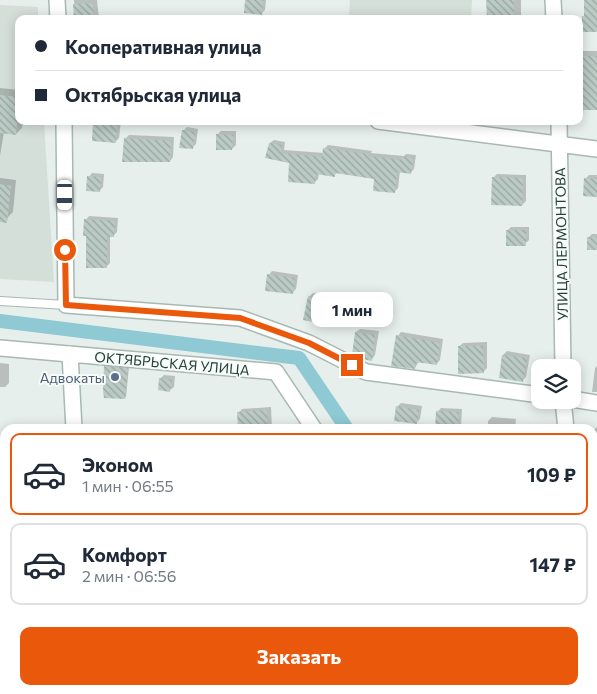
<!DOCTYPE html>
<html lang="ru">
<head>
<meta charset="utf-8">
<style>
	:root { --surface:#fff; --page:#f2f2f3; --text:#1f2937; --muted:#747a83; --line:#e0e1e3; --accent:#ea580c }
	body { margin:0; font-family:Commissioner,sans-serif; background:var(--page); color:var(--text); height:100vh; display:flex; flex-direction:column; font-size:19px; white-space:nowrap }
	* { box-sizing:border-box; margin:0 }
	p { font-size:16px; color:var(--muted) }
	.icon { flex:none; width:28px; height:28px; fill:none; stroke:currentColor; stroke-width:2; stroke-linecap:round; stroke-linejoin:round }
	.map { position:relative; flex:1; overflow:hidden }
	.details { position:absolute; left:0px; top:424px; width:598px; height:271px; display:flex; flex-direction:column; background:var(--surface); border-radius:15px 15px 0 0; box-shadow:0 2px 12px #0003 }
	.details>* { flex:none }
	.guide { position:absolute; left:15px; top:15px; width:568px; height:110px; border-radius:10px; box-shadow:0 2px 12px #0003; display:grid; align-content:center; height:110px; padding:0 20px; background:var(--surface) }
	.fabs { position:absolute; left:531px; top:359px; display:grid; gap:10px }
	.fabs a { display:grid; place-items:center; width:50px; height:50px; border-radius:10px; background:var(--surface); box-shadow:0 2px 12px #0003; font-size:25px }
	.end { position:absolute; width:22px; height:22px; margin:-11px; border:6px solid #ea580c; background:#fff; box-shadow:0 0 0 2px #fff }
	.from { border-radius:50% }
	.bubble { position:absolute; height:35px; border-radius:10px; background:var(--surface); box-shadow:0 2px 12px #0003; font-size:16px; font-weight:700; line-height:35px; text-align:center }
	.car { position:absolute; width:15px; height:30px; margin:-15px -8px; border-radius:6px; box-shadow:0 0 4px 1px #0007; background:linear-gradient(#fff 24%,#345 0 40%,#fff 0 76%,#345 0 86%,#fff 0) }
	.guide b { display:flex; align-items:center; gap:18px; height:48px; font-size:19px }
	.guide b+b { border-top:1px solid var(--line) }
	.guide i { width:12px; height:12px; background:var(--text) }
	ul { padding:9px 0 0; list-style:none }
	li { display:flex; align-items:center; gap:15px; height:82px; margin:0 10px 8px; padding:0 10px; border:2px solid var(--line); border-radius:10px }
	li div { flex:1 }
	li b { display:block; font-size:19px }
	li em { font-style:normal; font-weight:700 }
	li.selected { border-color:var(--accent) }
	li>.icon { width:45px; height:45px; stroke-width:1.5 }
	.primary-button { display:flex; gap:10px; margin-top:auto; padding:10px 20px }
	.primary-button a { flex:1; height:58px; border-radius:10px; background:var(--accent); color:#fff; font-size:20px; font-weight:700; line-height:58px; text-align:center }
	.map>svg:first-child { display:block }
</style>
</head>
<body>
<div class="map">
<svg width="597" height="694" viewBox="0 0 597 694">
	<defs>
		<pattern id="building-back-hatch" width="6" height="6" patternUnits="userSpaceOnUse" patternTransform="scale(1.25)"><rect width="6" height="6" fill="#bbcac4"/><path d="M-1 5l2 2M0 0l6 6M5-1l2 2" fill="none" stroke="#98a6a0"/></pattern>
	</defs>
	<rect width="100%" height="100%" fill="#e6efeb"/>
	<path fill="#d4dfda" d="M350,0H472L471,19H403L349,15Z
		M0,5L38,7V19H19V121H44L54,282L0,279Z"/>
	<path fill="#0003" d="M74,0H97L99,19H75Z
		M246,0H266L265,10L261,14Z
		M488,0H521V19H488Z
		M583,51H597V109H579V56Z
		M0,88L19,90V121H23L22,128L16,134L4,132L0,156Z
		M95,121H121L119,138L115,142Z
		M187,127L198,129L196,144L192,148L183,131Z
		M221,131H236V145L232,149L217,135Z
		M129,135L174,137L173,157L170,161L125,139Z
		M274,140L285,142L284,150L324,153L325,148L328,145L372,151L371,153L404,156L406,154L416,155L414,169L411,172L400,171L398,188L394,192L375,178L338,172L334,175L319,173L318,179L314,183L270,143Z
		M92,173L104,174L103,187L99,191L89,177Z
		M497,174L526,175V201L522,205L493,178Z
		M589,175H597V196L585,179Z
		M0,178L16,180L13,212L7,218L0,217Z
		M89,216L118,218L117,232L113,236H110V263L106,267L86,220Z
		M511,227H529V240L525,244L507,231Z
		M592,234H597V249L588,238Z
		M272,271L298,275L296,289L292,293L269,275Z
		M313,293L326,295L321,317L317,321L309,297Z
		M360,329L379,331L375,355L372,359L356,332Z
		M401,332L443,339L440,360L436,364L419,361L415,368L398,336Z
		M487,342V368L483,372L459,347L463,343Z
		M507,351L530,355L526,377L523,380L500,377L503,355Z
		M0,363L9,364V383L5,387H0Z
		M107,366L129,367L126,397L125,398L106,367Z
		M597,366V392H592L595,368Z
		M164,375L175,376L174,387L170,390L160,379Z
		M401,403L422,406L420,419L416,423L397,407Z
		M271,407L272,429H240L239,413L242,409Z
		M441,408L462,409L461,426L458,429H436L437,412Z
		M492,417L516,419L515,429H488V421Z
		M597,427V468H592L594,430Z
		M596,505L597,522H592V509Z
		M597,560V579H595V562Z
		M32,690H55V694H33Z
		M545,690H571V691L568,694H545Z"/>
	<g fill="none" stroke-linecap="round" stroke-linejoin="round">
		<path stroke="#8ec9d4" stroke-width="14" d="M0,321L299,358L347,429
			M524,690L526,694"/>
	</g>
	<path fill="url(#building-back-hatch)" d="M245,0H263L262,15L244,13Z
		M486,0H514V19H487Z
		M584,0H597V32H582V16H584Z
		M93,3L94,19H74L73,4Z
		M579,56H597V110H579Z
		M0,95L19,97L16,135L0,133Z
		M93,121H118L116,143L92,141Z
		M182,130L195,132L193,149L179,148Z
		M216,134L233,135L232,150H216Z
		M124,138L171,141L170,162H122Z
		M269,143L282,145L281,153L322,157L323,148L368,154V156L401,160L402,157L413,158L411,174L397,172L395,193L373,191L374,179L335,173V177L316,174L315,184L288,182L289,163L265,158Z
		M87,176L101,177L100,192L86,191Z
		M492,177L523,178L522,206L491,205Z
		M584,178L597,179V197L583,196Z
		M0,184L11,186L7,223L0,222Z
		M84,219L115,221L114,237H107V268H86V236H83Z
		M506,230H526V246H506Z
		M587,237H597V250H587Z
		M267,274L295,278L293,294L265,291Z
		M308,296L322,299L318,323L303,320Z
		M355,332L375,335L372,361L362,359L352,355Z
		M396,335L440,343L437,365L416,362L415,369L391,366Z
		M458,346H483L484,373L458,374Z
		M502,355L527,358L523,382L499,378Z
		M104,366L128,368L125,399L104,398L103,391Z
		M159,378L172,380L170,392L158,390Z
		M396,406L419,410L417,424L394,421Z
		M267,410L268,429H238L237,412Z
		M436,411L459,412L458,429H435Z"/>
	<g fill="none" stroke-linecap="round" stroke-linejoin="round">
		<g stroke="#a8b8b2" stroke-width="10">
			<path id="service" d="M0,301L66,305
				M206,690V694"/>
		</g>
		<g stroke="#a8b8b2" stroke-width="18">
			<path id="minor" d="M57,0L58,19
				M553,0L554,19
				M64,121L66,305L240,318L309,343L366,372L540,395
				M378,121L597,149
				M559,121L563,368
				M0,348L276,372L314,429
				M70,354L74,429
				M572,399L597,403
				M563,400L566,429
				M592,663H597
				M87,690V694
				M485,690L488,694
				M585,690V694"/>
		</g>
		<use href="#service" stroke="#fff" stroke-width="8"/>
		<use href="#minor" stroke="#fff" stroke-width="15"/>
	</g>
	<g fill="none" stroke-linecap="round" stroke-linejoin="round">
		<path stroke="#ea580c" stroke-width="6" d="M65,250L66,305L240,318L309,343L352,365"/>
	</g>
	<circle fill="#5c6f8a" stroke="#f7fbf9" stroke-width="2" cx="115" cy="377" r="5"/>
	<g text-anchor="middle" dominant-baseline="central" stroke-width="4" stroke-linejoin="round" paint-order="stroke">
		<g font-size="14" fill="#24423a" stroke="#f7fbf9">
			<text transform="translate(561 244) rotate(-91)">УЛИЦА ЛЕРМОНТОВА</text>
			<text transform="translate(172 363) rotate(5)">ОКТЯБРЬСКАЯ УЛИЦА</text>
		</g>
		<g font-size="14" fill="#4e5e75" stroke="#f7fbf9" text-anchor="end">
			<text x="105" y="377">Адвокаты</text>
		</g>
	</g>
</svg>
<div class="fabs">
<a><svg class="icon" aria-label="layers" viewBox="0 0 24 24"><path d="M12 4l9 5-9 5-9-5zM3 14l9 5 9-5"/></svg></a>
</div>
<i class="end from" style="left:65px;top:250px"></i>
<i class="end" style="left:352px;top:365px"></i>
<div class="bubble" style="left:311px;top:292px;width:82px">1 мин</div>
<i class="car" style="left:65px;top:195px;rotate:180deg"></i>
<div class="guide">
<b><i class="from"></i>Кооперативная улица</b>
<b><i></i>Октябрьская улица</b>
</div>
<section class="details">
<ul>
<li class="selected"><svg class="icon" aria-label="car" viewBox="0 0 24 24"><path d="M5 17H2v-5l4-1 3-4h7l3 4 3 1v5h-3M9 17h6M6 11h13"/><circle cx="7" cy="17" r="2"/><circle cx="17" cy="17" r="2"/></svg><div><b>Эконом</b><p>1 мин · 06:55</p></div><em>109 ₽</em></li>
<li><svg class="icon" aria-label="car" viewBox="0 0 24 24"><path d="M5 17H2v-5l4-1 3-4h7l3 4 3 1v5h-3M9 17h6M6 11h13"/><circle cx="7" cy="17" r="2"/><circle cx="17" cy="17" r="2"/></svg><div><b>Комфорт</b><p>2 мин · 06:56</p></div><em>147 ₽</em></li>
</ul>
<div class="primary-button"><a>Заказать</a></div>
</section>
</div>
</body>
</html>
